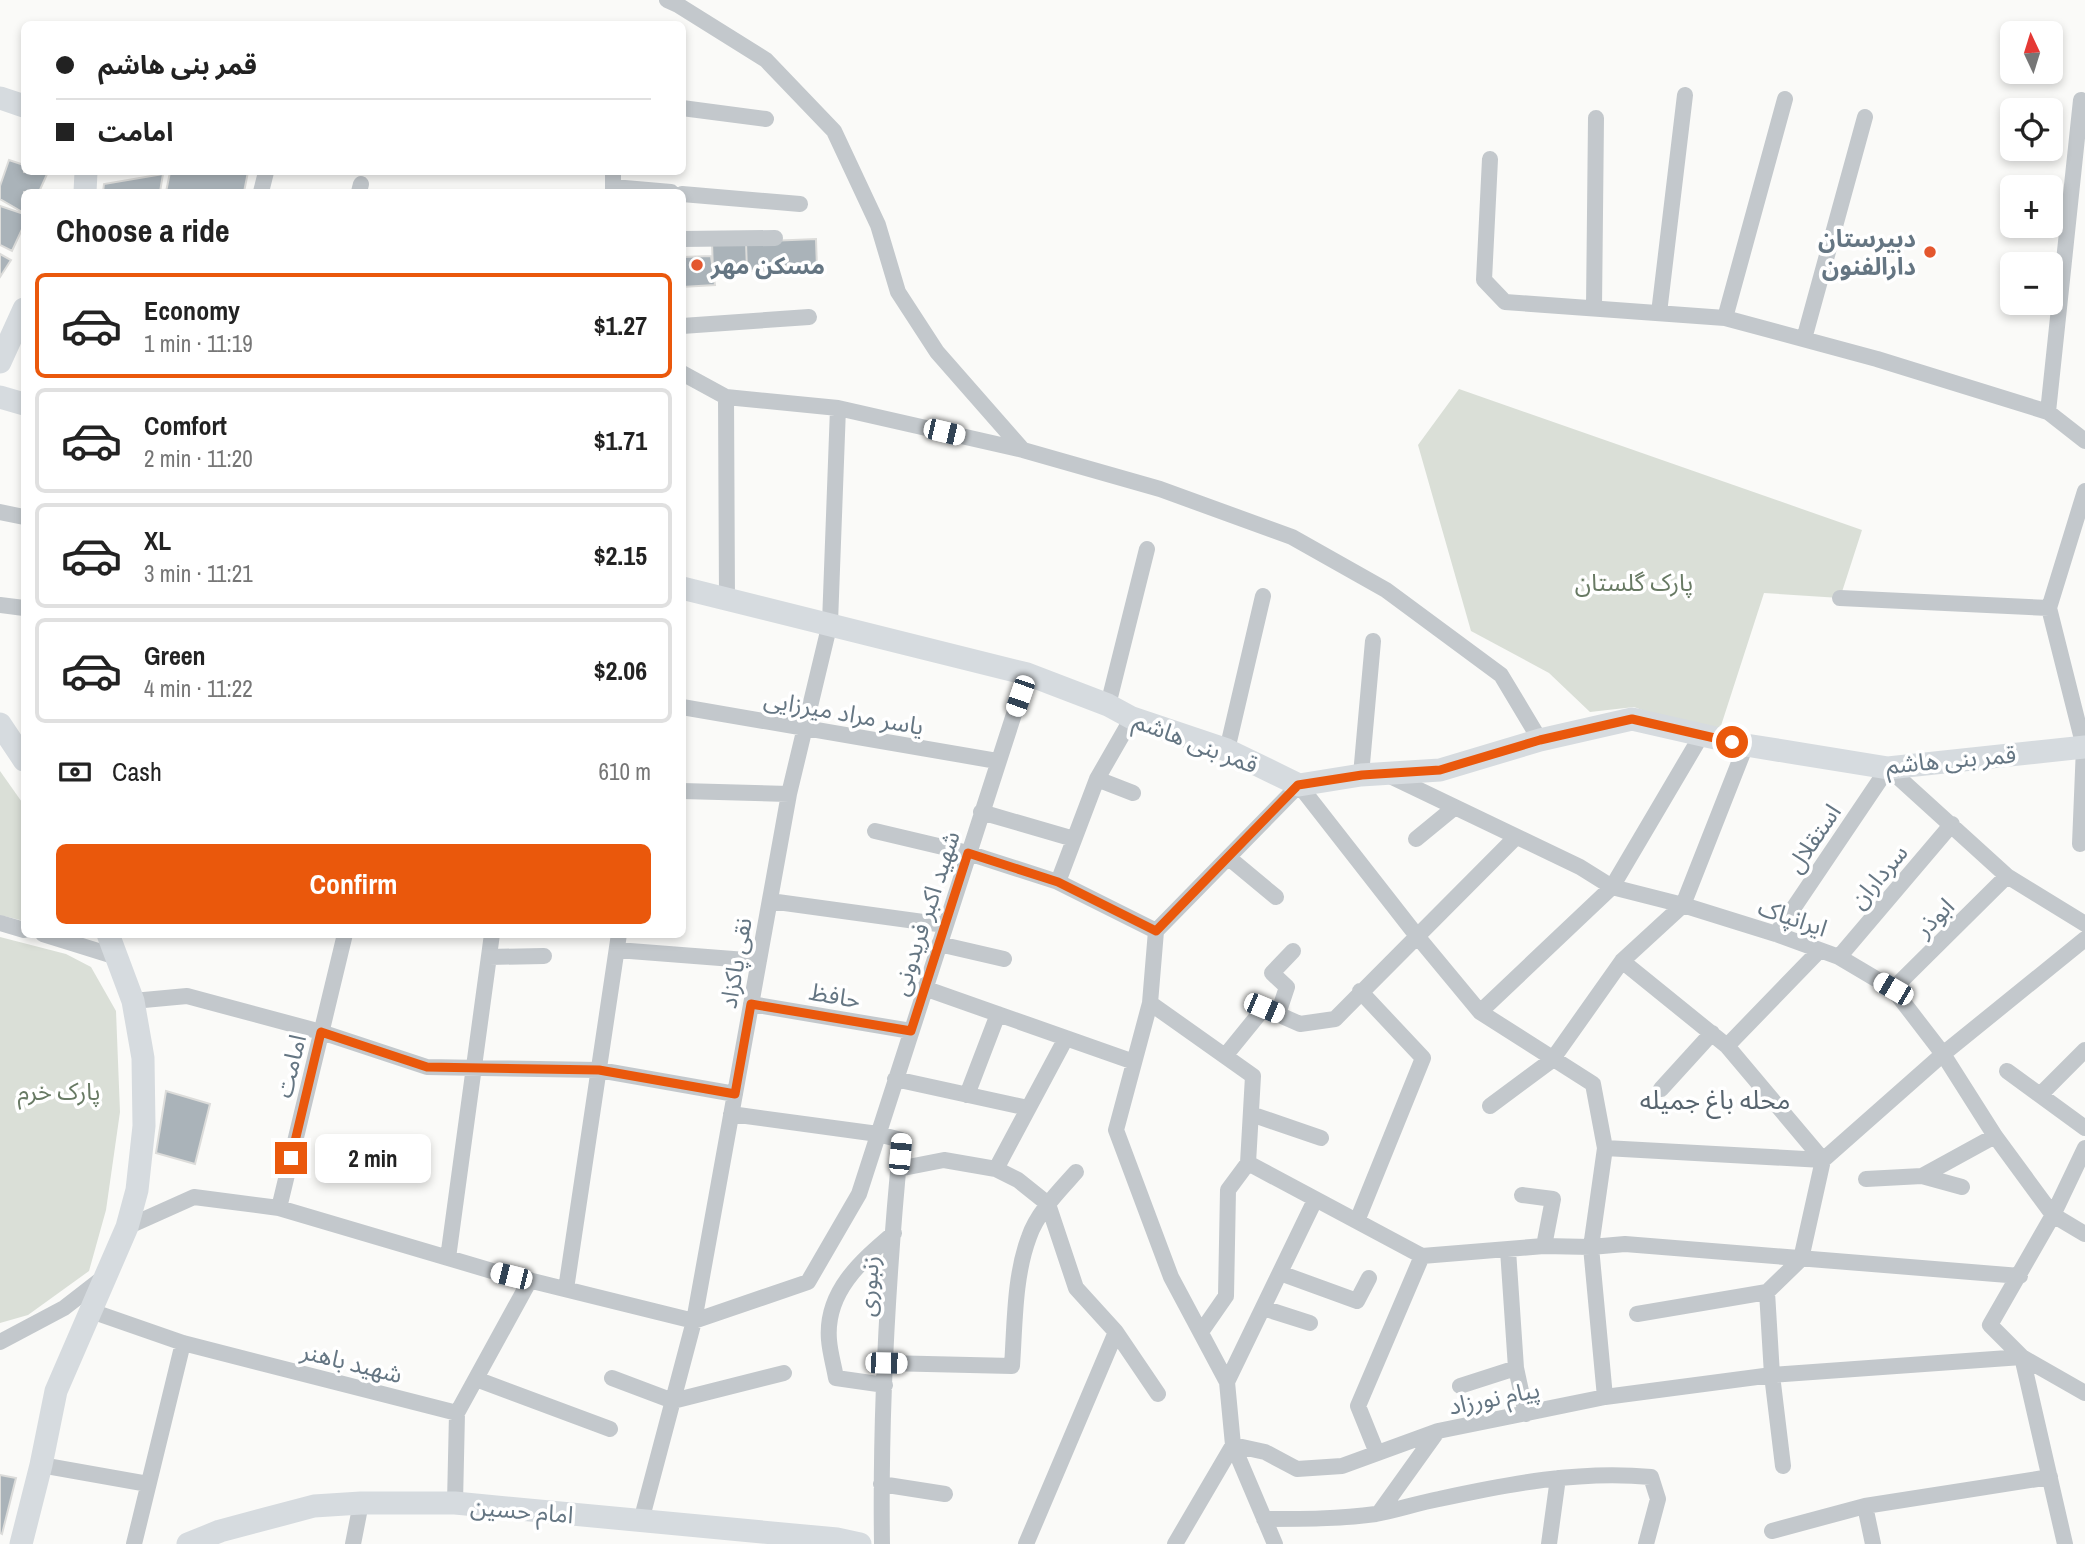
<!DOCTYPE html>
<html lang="en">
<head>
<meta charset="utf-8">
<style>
	:root { --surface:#fff; --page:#f2f2f2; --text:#222; --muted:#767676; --line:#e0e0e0; --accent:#ea580c }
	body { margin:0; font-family:"Archivo Narrow","Noto Sans Arabic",sans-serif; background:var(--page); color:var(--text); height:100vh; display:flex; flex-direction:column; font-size:26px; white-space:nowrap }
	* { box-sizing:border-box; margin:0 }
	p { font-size:23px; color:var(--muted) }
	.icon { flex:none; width:38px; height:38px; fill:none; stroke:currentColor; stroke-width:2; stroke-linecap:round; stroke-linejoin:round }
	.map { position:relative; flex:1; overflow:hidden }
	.sheet { position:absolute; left:21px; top:189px; width:665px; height:749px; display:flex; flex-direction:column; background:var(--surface); border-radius:10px; box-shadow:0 4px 10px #0003 }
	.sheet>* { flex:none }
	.guide { position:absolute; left:21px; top:21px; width:665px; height:154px; border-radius:10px; box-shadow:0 4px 10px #0003; display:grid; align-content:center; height:154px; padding:0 35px; background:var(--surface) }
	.needle { width:46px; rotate:356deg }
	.controls { position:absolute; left:2000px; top:21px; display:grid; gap:14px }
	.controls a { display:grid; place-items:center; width:63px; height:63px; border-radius:10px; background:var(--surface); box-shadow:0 4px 10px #0003; font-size:35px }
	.end { position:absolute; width:32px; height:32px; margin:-16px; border:9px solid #ea580c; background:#fff; box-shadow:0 0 0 4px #fff }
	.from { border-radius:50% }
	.bubble { position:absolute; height:49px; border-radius:10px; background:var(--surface); box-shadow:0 4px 10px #0003; font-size:23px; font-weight:800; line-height:49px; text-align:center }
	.car { position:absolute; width:21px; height:42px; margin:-21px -10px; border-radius:9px; box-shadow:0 0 5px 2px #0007; background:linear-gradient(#fff 24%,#345 0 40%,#fff 0 76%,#345 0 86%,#fff 0) }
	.guide b { display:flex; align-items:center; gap:24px; height:66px; font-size:26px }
	.guide b+b { border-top:2px solid var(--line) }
	.guide i { width:18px; height:18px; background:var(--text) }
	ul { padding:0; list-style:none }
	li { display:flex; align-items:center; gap:21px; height:105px; margin:0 14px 10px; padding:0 21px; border:4px solid var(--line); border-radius:10px }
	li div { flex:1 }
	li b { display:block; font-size:26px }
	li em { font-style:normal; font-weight:800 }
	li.active { border-color:var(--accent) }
	li>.icon { width:63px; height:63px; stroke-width:1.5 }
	h2 { padding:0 35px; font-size:32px; line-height:84px }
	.pay { display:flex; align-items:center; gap:18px; height:77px; padding:0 35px; font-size:26px }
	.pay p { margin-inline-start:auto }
	.action { display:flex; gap:14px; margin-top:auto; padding:14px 35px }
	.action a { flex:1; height:80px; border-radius:10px; background:var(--accent); color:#fff; font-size:28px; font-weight:800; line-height:80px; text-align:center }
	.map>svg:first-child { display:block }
</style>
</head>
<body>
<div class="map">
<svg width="2085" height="1544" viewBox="0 0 2085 1544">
	<rect width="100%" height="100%" fill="#fafaf8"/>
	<path fill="#dadfd7" d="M1459,389L1862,530L1840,598L1764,593L1717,738L1634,707L1590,712L1549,673L1471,631L1418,445Z
		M0,771L24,805V921L0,915Z
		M0,937L66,954L91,967L116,1011L120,1112L106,1210L89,1271L28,1315L0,1323Z"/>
	<path fill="#aab3b9" stroke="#dcdcda" stroke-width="2" d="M9,160L24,165V172H48L39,192H24V213L0,199V186Z
		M170,172H248L244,192H166Z
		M163,174L160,192H103L104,184Z
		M0,206L24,214V225L12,251L0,245Z
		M816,239L817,269L747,271L746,242Z
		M712,242H746L747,271L713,272Z
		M0,254L11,260L0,277Z
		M711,256L715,285L682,287V257Z
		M166,1091L210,1104L195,1164L156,1153Z
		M0,1475L16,1478L2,1534L0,1533Z"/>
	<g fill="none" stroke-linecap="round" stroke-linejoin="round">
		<path stroke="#c3c8cc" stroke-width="16" d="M667,0L678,5L766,60L834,131L878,225L898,292L937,352L1023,450
			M682,108L766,119
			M1490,159L1484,280L1505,302L1725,318L1877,359L2048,412L2085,441
			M613,172V192
			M613,187L671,192
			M261,192L266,172
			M359,192L361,184
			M682,194L800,204
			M682,239L775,238
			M1594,308L1596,118
			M1659,313L1685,95
			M1725,318L1785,99
			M682,326L809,317
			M1804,339L1865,117
			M682,373L726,397L838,408L1023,450L1160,489L1292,537L1386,590L1501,675L1540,740
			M726,397L727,599
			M2048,412L2081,100
			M0,512L24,517
			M1840,598L2049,608
			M0,605L24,608
			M1108,705L1147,549
			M682,707L997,761
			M1227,750L1263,596
			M1361,775L1373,641
			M1388,775L1580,867L1612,887L1683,905L1776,934L1839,957L1893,989L1943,1054L1995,1136L2053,1215L2085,1234
			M1097,779L1133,793
			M682,791L789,794
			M981,812L1074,839
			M875,831L968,853L1058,882L1156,931
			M1416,839L1455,807
			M2080,844L2084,747L2049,608L2085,491
			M1229,858L1276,897
			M1058,882L1097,779L1132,718
			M770,901L945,925
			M0,923L24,930
			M43,934L117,957
			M1776,934L1888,768L2007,876L2085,924
			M939,944L1004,959
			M617,950L759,961
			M489,957L544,956
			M1839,957L1952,824
			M1622,961L1727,1046L1823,1160L1801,1259L1767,1292L1772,1375L1783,1466
			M924,988L1134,1062
			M1893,989L2007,876
			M133,1001L187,996L321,1032L427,1067L599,1070L735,1094
			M1150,1003L1253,1076L1248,1163L1422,1256L1544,1246L1591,1247L1625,1244L2020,1276
			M751,1004L911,1031
			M1480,1012L1612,887L1701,736
			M1278,1014L1287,987L1272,973L1293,951
			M1727,1046L1819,951
			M1225,1056L1264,1008L1300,1024L1335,1019L1516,837
			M2007,1071L2085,1128
			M895,1079L1028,1108
			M1661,1089L1712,1033
			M967,1095L998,1014
			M2040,1095L2085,1050
			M1490,1106L1552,1060L1622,961L1683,905L1746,745
			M731,1114L878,1134L901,1140C888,1273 880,1409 882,1544
			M1251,1114L1321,1138
			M1605,1148L1823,1160L1943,1054L2085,939
			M898,1169L944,1160L996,1169L1018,1180L1048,1204L1076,1288L1116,1332L1158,1394
			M996,1169L1066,1038
			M1922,1176L1995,1136
			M1866,1179L1922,1176L1962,1187
			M1522,1195L1553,1199L1544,1246
			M279,1208L345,934
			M1357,1221L1423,1058L1360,991
			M127,1227L194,1197L279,1208L492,1271L694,1321L808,1282L859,1194L1027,674
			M1508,1250L1516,1368L1526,1414
			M448,1258L492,934
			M1280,1273L1357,1301L1369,1278
			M566,1289L619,934
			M1263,1308L1310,1323
			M91,1311L183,1343L457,1413L530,1280
			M1637,1314L1767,1292
			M1201,1332L1226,1296L1228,1190L1248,1163
			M0,1342L64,1308L104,1277
			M885,1363L1012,1366C1015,1324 1014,1277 1029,1237C1037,1213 1059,1191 1076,1172
			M612,1378L673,1401L784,1373
			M476,1379L610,1429
			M1227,1382L1315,1200
			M885,1385L836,1378C834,1366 830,1353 829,1340C825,1292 861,1261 894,1233
			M1460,1386L1516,1368
			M1377,1453L1358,1406L1422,1256
			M41,1465L148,1484
			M881,1484L945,1494
			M455,1503L457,1413
			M1865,1506L1873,1544
			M1379,1513L1437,1432
			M1264,1519C1302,1519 1339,1519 1376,1514C1397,1510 1418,1503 1439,1499C1508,1484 1580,1470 1651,1477L1658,1499L1646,1544
			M641,1521L694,1321L789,794L830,623L838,408
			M1772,1531L1865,1506L2050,1477
			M134,1544L183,1343
			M353,1544L361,1503
			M1026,1544L1116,1332
			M1175,1544L1233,1445L1265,1452L1297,1469L1342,1466L1438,1431L1605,1397L1772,1375L2022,1357L2085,1393
			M1275,1544L1233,1445L1227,1382L1171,1277L1116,1130L1150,1003L1156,931L1299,785L1417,936L1480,1012L1593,1084L1605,1148L1591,1247L1605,1397
			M1549,1544L1558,1478
			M2065,1544L2022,1357L1990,1325L2053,1215L2085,1148"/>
		<path stroke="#d6dbdf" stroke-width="23" d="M0,98L24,106
			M85,192L86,172
			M0,362L24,309
			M0,397L24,404
			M682,588L1027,674L1108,705L1132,718L1227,750L1299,785L1361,775L1440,770L1540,740L1632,719L1746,745L1888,768L2085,747
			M0,724L24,760
			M21,1544L41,1465L56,1391L127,1227L137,1190L144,1126L143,1058L133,1001L108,934
			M188,1544L220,1531L314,1506L361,1503H455L837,1539L860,1544"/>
	</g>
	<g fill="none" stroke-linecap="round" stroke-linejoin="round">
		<path stroke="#ea580c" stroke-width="9" d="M291,1158L321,1032L427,1067L599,1070L735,1094L751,1004L911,1031L968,853L1058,882L1156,931L1298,785L1362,775L1440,770L1540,740L1632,719L1732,742"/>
	</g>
	<g fill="#e4572e" stroke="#fff" stroke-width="2.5">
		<circle cx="1930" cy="252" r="7"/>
		<circle cx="697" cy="265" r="7"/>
	</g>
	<g text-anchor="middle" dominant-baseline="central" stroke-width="7" stroke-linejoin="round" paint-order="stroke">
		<g font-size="24" font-weight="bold" fill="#657683" stroke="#fff" text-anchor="end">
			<text x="1916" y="238">دبیرستان<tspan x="1916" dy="28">دارالفنون</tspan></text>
			<text x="711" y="265" text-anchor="start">مسکن مهر</text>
		</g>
		<g font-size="24" fill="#687a64" stroke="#fff">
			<text x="1634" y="582">پارک گلستان</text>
			<text x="59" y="1091">پارک خرم</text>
		</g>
		<g font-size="24" fill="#657683" stroke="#fff">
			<text transform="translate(844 712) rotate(10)">یاسر مراد میرزایی</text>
			<text transform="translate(1196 742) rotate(21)">قمر بنی هاشم</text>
			<text transform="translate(1951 759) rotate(-5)">قمر بنی هاشم</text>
			<text transform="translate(1813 838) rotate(-56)">استقلال</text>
			<text transform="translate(1878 876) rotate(-50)">سرداران</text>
			<text transform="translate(925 913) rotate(-72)">شهید اکبر فریدونی</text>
			<text transform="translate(1793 917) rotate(19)">ایرانپاک</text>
			<text transform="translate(1934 917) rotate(-45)">ابوذر</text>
			<text transform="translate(735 963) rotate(-80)">نقی پاکزاد</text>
			<text transform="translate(835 995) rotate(10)">حافظ</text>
			<text transform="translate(290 1066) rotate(-76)">امامت</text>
			<text transform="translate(868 1286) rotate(-86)">زنبوری</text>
			<text transform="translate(352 1362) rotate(14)">شهید باهنر</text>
			<text transform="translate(1494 1397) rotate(-11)">پیام نورزاد</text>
			<text transform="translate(522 1510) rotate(5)">امام حسین</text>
		</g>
		<g font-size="26" fill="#57646e" stroke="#fff">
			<text x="1715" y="1099">محله باغ‌ جمیله</text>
		</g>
	</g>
</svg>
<div class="controls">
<a><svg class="needle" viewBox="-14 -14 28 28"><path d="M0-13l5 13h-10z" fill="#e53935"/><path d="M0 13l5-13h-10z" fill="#767676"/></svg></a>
<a><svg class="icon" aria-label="locate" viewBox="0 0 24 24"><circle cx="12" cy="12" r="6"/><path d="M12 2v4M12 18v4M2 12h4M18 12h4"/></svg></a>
<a>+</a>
<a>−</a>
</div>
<i class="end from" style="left:1732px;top:742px"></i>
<i class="end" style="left:291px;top:1158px"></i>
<div class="bubble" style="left:315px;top:1134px;width:116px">2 min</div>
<i class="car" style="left:944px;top:432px;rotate:103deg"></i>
<i class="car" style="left:1020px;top:696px;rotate:199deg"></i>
<i class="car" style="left:1893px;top:989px;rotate:300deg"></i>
<i class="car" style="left:1264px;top:1008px;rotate:113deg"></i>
<i class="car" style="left:900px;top:1154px;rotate:5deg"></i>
<i class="car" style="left:511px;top:1276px;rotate:284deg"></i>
<i class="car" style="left:886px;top:1363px;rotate:91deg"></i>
<div class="guide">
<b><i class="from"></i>قمر بنی هاشم</b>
<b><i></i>امامت</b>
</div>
<section class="sheet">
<h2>Choose a ride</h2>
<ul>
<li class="active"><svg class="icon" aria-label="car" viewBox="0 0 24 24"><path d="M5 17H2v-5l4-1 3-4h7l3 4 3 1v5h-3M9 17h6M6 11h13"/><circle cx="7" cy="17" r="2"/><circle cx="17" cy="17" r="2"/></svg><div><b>Economy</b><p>1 min · 11:19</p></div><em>$1.27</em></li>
<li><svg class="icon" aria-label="car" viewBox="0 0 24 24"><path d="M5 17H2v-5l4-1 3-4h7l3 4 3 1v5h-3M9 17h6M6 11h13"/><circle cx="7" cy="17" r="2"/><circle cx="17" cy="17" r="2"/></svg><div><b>Comfort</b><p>2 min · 11:20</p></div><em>$1.71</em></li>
<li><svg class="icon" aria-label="car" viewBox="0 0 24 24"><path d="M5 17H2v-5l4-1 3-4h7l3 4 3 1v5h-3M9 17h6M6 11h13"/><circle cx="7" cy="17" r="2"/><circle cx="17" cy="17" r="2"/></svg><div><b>XL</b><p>3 min · 11:21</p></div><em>$2.15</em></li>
<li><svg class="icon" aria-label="car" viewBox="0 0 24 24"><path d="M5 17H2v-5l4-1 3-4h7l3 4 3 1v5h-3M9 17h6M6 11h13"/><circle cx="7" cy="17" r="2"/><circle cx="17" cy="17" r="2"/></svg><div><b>Green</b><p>4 min · 11:22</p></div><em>$2.06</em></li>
</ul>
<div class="pay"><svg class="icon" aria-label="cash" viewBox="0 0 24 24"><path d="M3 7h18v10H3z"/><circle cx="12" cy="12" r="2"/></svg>Cash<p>610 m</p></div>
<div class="action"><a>Confirm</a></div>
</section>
</div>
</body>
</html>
